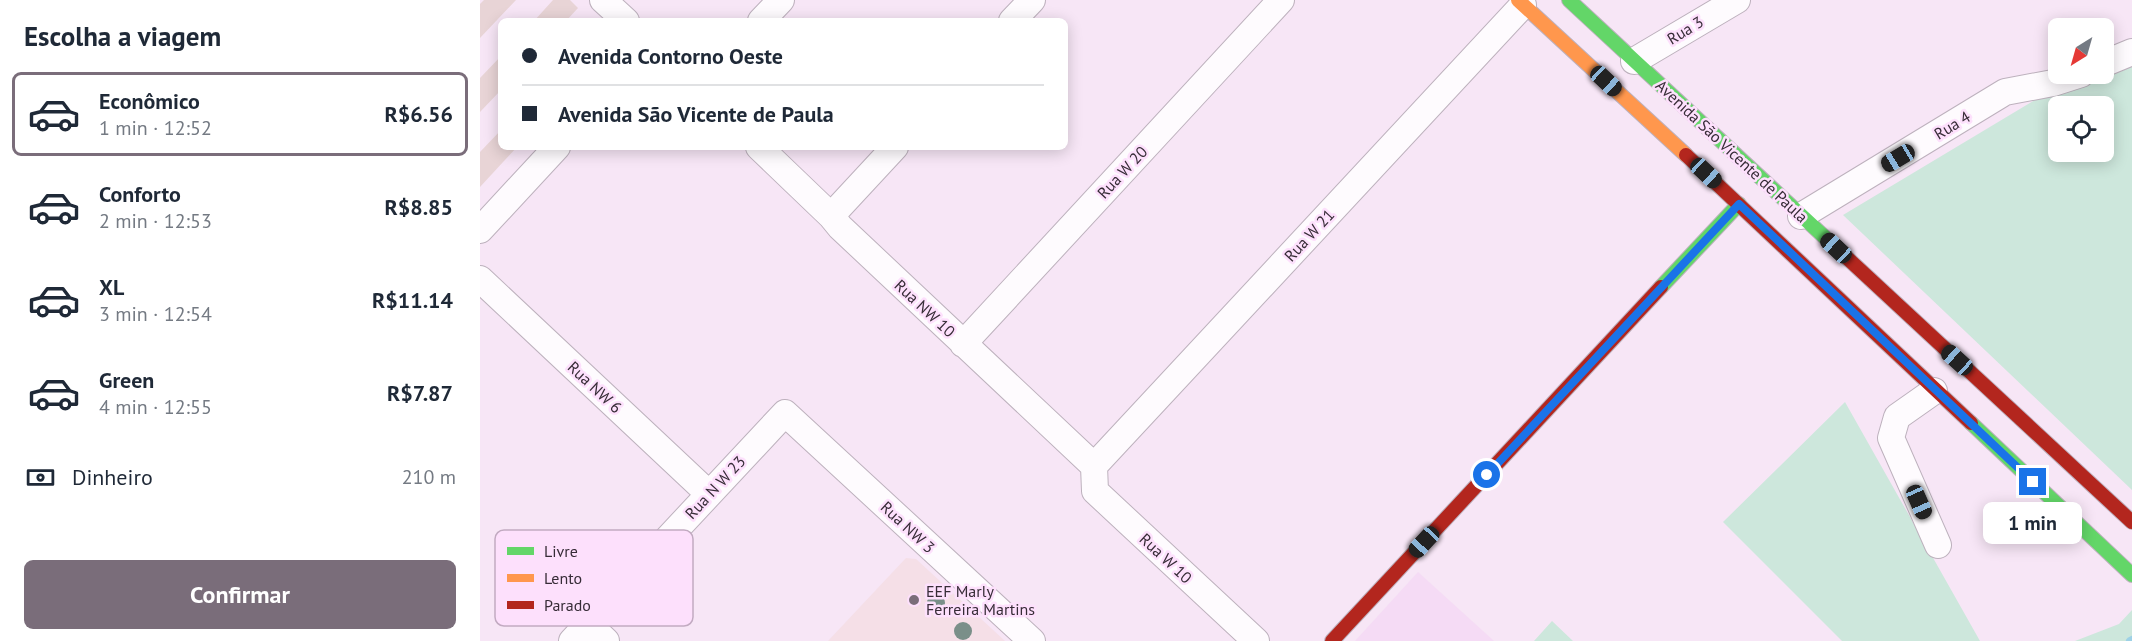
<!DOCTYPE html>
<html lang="pt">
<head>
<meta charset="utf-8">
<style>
	:root { --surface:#fff; --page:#f2f2f3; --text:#1f2937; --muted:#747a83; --line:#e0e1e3; --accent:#7a6d7a }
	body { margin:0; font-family:"PT Sans",sans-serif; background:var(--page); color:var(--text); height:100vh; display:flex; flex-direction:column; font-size:22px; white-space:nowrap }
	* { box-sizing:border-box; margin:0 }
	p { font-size:20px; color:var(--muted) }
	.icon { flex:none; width:33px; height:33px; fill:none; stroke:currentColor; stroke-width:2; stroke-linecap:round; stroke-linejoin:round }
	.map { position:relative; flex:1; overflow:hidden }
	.details { display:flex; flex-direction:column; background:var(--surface); width:480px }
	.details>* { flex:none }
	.hud { position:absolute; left:18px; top:18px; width:570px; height:132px; border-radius:9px; box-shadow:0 3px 15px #0003; display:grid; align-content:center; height:132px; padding:0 24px; background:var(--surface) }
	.needle { width:39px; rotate:217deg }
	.fabs { position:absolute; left:1568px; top:18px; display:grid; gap:12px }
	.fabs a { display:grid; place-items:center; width:66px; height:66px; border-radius:9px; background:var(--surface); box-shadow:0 3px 15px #0003; font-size:30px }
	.end { position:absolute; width:27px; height:27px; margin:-14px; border:8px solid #1a73e8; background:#fff; box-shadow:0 0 0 3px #fff }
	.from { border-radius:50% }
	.bubble { position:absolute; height:42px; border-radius:9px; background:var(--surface); box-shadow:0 3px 15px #0003; font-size:20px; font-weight:600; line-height:42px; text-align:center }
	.car { position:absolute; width:18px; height:36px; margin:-18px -9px; border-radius:8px; box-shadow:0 0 4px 2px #0007; background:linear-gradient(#222 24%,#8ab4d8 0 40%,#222 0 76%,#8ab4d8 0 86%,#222 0) }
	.hud b { display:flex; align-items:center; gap:21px; height:57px; font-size:22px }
	.hud b+b { border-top:2px solid var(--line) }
	.hud i { width:15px; height:15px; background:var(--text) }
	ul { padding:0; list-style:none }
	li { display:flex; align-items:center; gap:18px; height:84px; margin:0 12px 9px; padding:0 12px; border:3px solid transparent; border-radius:9px }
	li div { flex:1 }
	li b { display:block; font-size:22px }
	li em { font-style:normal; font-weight:600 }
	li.selected { border-color:var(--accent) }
	li>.icon { width:54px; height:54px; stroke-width:1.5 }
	h2 { padding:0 24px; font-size:27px; line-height:72px }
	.pay { display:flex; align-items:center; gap:15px; height:66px; padding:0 24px; font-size:22px }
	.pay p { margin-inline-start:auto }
	.action { display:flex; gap:12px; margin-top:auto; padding:12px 24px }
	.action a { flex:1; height:69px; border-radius:9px; background:var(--accent); color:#fff; font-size:24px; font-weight:600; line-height:69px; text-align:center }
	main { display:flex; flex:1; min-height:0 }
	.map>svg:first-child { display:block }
</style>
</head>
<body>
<main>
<section class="details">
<h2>Escolha a viagem</h2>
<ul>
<li class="selected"><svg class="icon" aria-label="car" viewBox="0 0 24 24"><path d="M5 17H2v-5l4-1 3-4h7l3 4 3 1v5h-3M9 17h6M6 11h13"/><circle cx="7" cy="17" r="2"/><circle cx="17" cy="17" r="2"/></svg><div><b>Econômico</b><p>1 min · 12:52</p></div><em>R$6.56</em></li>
<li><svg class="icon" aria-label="car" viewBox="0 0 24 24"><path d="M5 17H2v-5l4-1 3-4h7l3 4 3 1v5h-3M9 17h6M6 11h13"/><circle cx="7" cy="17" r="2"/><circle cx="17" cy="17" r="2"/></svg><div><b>Conforto</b><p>2 min · 12:53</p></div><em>R$8.85</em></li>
<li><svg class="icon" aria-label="car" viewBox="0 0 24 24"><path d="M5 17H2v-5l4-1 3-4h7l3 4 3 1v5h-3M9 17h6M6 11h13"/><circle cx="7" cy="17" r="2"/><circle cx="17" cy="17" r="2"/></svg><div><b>XL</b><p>3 min · 12:54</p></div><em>R$11.14</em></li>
<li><svg class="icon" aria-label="car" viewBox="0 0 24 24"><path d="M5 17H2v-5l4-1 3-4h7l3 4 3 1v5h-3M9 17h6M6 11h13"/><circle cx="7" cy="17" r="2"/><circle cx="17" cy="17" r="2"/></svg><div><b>Green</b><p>4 min · 12:55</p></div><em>R$7.87</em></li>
</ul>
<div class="pay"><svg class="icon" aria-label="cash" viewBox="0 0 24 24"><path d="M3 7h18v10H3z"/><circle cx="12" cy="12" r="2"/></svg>Dinheiro<p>210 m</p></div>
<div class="action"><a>Confirmar</a></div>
</section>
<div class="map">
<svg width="1652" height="641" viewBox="0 0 1652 641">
	<rect width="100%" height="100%" fill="#f7e6f6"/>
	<path fill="#f5dbf5" d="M938,572L1014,641H875Z"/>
	<path fill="#f5dfe7" d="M426,558L436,559L525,641H348Z"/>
	<path fill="#cde7dc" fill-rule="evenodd" d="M1652,41V490L1363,215L1598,74H1623ZM1578,106H1623V152H1578Z
		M1365,402L1500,641H1362L1243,522Z
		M1652,610V641H1595L1639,624Z
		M1072,621L1093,641H1054Z"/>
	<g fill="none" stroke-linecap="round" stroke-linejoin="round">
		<path stroke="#9dd1e6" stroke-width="8" d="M1650,641L1652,640"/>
	</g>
	<path fill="#e8d4d6" d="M4,0H36L0,38V4Z
		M73,0H90L98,8L86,21H54Z
		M21,56V90L0,112V78Z
		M21,130V147H37L0,187V152Z"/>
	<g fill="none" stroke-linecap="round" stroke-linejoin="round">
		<g stroke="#bdb1bd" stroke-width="28">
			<path id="street" d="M123,0L146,21
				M281,21L301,0
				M532,21L552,0
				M1154,61L1257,0
				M1623,64L1652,52
				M279,147L351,216L360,227L614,466
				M351,216L415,147
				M1321,216L1525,92L1573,83L1601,74
				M0,230L77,147
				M0,279L229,494
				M483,344L801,0
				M1454,391L1417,417L1411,438L1458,545
				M614,466L1043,5
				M614,466L615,491L776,641
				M108,624L126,641
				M92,641L305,413L552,641"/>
		</g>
		<g stroke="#bdb1bd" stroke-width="16">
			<path id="fast" d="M1089,0L1351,243
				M1181,287L1259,204
				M1491,423L1652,575"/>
		</g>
		<g stroke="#bdb1bd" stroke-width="16">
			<path id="slow" d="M1038,0L1206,155"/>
		</g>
		<g stroke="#bdb1bd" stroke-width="16">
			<path id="jam" d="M1206,155L1491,423
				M1351,243L1652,522
				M852,641L1181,287"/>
		</g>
		<use href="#street" stroke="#fefbfe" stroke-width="26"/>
		<use href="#fast" stroke="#63d668" stroke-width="14"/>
		<use href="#slow" stroke="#ff974d" stroke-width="14"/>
		<use href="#jam" stroke="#b3261e" stroke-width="14"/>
	</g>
	<g fill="#7a8f89">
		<circle cx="456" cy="603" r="9"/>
		<circle cx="483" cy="631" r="9"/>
	</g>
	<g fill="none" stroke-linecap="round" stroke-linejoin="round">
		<path stroke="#1a73e8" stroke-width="8" d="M1007,475L1259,204L1553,482"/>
	</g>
	<circle fill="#7a6d7a" stroke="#fde0fc" stroke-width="2" cx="434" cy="600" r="6"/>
	<g text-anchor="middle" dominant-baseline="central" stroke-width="5" stroke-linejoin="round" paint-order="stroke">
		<g font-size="16" fill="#372c37" stroke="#fde0fc">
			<text transform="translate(1205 30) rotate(-31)">Rua 3</text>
			<text transform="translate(1472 125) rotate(-31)">Rua 4</text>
			<text transform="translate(1252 151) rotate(43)">Avenida São Vicente de Paula</text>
			<text transform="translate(642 172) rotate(-47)">Rua W 20</text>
			<text transform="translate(829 235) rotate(-47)">Rua W 21</text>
			<text transform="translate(445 308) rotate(43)">Rua NW 10</text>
			<text transform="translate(115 387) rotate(43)">Rua NW 6</text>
			<text transform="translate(235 487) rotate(-47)">Rua N W 23</text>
			<text transform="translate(428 527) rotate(43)">Rua NW 3</text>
			<text transform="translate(686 558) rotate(43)">Rua W 10</text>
		</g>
		<g font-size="16" fill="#372c37" stroke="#fde0fc" text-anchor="start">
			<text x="446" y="591">EEF Marly<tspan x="446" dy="18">Ferreira Martins</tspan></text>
		</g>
	</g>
	<rect x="15" y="530" width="198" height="96" rx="9" fill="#fde0fc" stroke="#c2aac1" stroke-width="1.5"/>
	<rect x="27" y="547" width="27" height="8" fill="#63d668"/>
	<rect x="27" y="574" width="27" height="8" fill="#ff974d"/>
	<rect x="27" y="601" width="27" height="8" fill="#b3261e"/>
	<g font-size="16" fill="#372c37">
		<text x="64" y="557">Livre</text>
		<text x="64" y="584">Lento</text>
		<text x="64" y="611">Parado</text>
	</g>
</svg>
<div class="fabs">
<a><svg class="needle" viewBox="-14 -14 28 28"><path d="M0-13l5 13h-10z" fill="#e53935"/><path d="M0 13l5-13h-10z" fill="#747a83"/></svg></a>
<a><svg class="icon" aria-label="locate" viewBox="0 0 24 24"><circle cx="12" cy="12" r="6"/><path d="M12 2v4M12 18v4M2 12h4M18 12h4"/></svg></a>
</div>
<i class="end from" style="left:1007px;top:475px"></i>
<i class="end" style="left:1553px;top:482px"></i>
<div class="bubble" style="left:1503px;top:502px;width:99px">1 min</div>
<i class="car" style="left:1126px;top:81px;rotate:133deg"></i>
<i class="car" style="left:1418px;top:158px;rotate:239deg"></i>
<i class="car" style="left:1226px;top:173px;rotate:133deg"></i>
<i class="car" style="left:1356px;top:248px;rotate:313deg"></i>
<i class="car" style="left:1477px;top:360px;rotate:312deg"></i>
<i class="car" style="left:1439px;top:502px;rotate:156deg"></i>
<i class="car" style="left:944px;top:542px;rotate:223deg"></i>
<div class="hud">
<b><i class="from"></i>Avenida Contorno Oeste</b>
<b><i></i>Avenida São Vicente de Paula</b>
</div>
</div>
</main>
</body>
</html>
